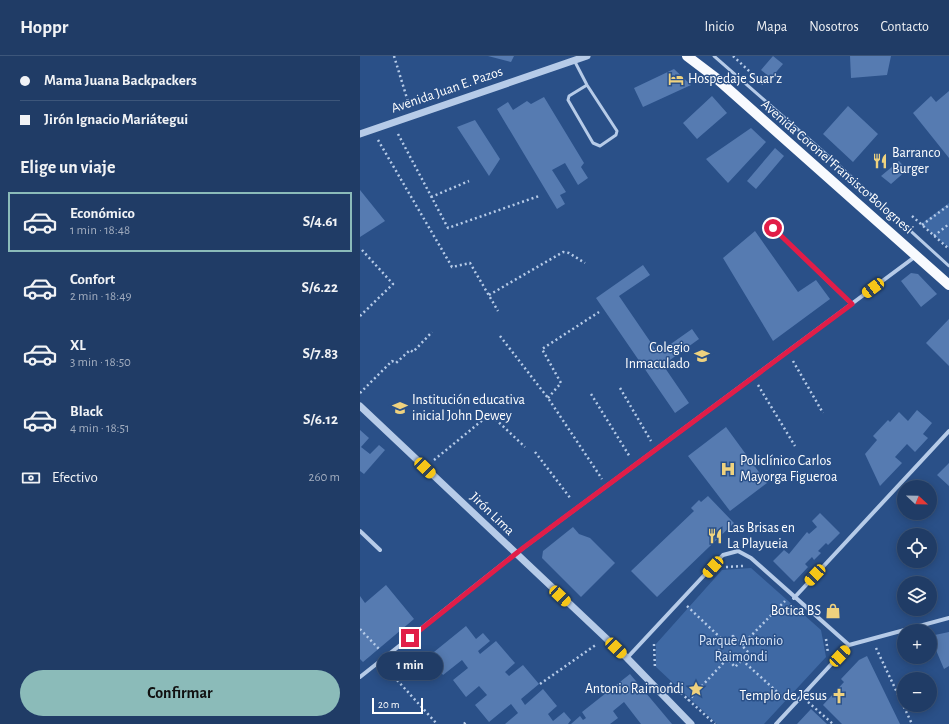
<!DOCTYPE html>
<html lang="es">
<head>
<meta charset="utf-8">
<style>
	:root { --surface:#203c66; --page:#2d476f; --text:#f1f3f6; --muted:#a2adbf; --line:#3d567a; --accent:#8bbbb9 }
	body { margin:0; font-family:"Alegreya Sans",sans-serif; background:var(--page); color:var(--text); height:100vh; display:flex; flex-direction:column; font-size:15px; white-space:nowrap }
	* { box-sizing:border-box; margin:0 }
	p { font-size:13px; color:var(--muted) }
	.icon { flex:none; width:22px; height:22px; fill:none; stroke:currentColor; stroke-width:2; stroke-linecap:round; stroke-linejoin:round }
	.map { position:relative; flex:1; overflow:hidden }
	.details { display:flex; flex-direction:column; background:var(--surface); width:360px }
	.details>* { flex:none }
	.banner { display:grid; align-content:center; height:88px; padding:0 20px; background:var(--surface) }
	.needle { width:26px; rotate:112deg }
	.buttons { position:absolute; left:537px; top:424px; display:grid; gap:8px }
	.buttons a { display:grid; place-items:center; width:40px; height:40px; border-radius:50%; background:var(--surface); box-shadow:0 2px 10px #0003,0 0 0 1px var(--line); font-size:20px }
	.scale { position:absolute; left:12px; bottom:10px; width:51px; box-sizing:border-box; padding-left:4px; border:2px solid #fff; border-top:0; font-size:11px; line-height:14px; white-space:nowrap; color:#fff; -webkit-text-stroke:3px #2a5088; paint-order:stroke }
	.end { position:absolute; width:18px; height:18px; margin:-9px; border:5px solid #e11d48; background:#fff; box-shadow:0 0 0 2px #fff }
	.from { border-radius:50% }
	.bubble { position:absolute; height:28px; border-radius:14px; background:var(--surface); box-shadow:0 2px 10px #0003,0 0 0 1px var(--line); font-size:13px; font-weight:700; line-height:28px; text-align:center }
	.car { position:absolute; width:12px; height:24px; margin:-12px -6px; border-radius:5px; box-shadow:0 0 3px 1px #0007; background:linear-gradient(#f5c518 24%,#345 0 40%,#f5c518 0 76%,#345 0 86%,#f5c518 0) }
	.banner b { display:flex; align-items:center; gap:14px; height:38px; font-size:15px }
	.banner b+b { border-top:1px solid var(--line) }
	.banner i { width:10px; height:10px; background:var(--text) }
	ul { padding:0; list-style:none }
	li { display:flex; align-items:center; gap:12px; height:60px; margin:0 8px 6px; padding:0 12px; border:2px solid transparent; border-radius:0px }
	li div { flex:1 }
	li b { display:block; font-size:15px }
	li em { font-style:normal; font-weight:700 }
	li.current { border-color:var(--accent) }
	li>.icon { width:36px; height:36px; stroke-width:1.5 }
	h2 { padding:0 20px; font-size:18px; line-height:48px }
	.pay { display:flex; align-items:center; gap:10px; height:44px; padding:0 20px; font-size:15px }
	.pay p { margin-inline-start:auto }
	.button { display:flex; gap:8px; margin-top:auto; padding:8px 20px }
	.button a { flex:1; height:46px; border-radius:24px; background:var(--accent); color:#111; font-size:16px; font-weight:700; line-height:46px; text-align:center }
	header { display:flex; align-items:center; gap:24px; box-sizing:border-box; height:56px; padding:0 20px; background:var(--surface); border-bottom:1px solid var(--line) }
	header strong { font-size:19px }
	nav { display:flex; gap:22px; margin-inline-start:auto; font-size:14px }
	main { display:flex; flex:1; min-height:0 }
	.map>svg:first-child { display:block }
</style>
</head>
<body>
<header>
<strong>Hoppr</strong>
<nav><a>Inicio</a><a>Mapa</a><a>Nosotros</a><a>Contacto</a></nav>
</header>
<main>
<section class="details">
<div class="banner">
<b><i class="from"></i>Mama Juana Backpackers</b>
<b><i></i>Jirón Ignacio Mariátegui</b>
</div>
<h2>Elige un viaje</h2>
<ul>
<li class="current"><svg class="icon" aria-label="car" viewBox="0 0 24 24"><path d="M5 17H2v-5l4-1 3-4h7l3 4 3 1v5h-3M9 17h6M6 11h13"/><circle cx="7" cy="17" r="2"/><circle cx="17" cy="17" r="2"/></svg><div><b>Económico</b><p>1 min · 18:48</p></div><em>S/4.61</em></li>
<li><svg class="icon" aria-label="car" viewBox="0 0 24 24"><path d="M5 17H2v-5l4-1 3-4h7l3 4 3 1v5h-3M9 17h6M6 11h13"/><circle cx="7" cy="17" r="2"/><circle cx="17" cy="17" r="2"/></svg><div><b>Confort</b><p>2 min · 18:49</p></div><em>S/6.22</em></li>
<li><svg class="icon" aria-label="car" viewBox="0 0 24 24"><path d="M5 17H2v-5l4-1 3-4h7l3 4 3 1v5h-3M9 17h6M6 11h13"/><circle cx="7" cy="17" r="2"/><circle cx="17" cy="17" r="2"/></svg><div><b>XL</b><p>3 min · 18:50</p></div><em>S/7.83</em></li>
<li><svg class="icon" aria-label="car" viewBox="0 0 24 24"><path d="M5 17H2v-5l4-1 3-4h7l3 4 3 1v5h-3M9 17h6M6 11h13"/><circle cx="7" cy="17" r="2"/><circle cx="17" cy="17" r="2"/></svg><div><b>Black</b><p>4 min · 18:51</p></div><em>S/6.12</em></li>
</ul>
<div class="pay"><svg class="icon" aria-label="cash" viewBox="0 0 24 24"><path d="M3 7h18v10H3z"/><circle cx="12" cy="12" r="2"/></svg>Efectivo<p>260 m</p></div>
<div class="button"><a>Confirmar</a></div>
</section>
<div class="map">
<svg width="589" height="668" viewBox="0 0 589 668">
	<rect width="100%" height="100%" fill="#2a5088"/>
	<path fill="#3f69a4" d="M589,147V192L561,168Z
		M391,512L461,574L466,601L404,668H357L296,611V588L362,514Z"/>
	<path fill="#567bb1" d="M128,0H154L151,6Z
		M413,0L423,8L411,22L401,14Z
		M490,0H531L527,19L491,22Z
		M314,13L331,29L283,51L274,32Z
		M589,35V102L553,57L571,40L576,46Z
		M352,40L367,57L337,83L323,67Z
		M184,41L224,107L221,111L228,122L218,129L205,107L192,114L206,136L200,139L205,148L197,153L137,53L148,46L153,54L167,45L171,48Z
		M488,50L518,78L493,106L463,78Z
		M115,64L140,103L129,120L97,71Z
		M391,72L406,86L368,127L346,103Z
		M415,92L424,100L396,133L387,125Z
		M539,105L547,114L531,128L521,120Z
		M0,134L25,165L0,181Z
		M395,175L438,236L456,224L470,243L413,285L363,202Z
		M283,209L290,219L259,240L298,297L332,273L339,283L303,309L329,347L315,357L236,242Z
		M551,217L558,218L577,238L561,251L541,225Z
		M589,263V310L566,287Z
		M557,354L572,367L563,378L568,382L555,396L547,388L535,401L542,407L520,430L505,398L517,384L513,380L528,364L530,366L539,356L548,365Z
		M366,371L407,427L370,455L328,400Z
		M0,374L9,382L1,391L10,398L19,389L25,394L4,418L0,415Z
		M589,407V430L577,419Z
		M348,440L374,467L297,541L271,515L334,455L331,452L339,444L341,446Z
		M460,457L480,477L468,489L466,487L458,495L461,497L454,504L452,501L445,508L448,511L434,526L413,505L424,494L429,498L447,476L449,478L457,471L452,465Z
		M213,471L219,478L230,482L255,507L221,541L182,502L183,495Z
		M26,529L54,563L3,606L0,603V540L5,547Z
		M106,570L116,583L123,577L130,585L118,595L120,598L136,585L155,607L145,616L149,620L163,609L179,628L161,643L165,649L183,633L197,650L188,658L193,665L204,656L211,664L208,668H145L158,657L151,648L129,666L115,649L127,639L119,630L106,641L93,624L108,612L102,604L83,619L69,600Z
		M589,576V610L584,613L570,580Z
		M507,600L540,668H482L463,649L484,626L481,623L499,604Z
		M270,618L312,668H281L264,646L253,655L258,662L250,668H211L220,660L223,664L226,662L222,656Z
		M451,653L467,668H437Z"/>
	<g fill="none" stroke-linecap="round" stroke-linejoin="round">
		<path stroke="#b6cbe8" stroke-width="2.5" stroke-dasharray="2 3" stroke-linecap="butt" d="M34,0L49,49
			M373,0L403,28
			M38,78L88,172L179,140
			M18,84L92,211L110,207L138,255
			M71,141L109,125
			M552,160L589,193
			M562,169L589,149
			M574,180L589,168
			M129,239L203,196L209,197L225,207
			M0,260L33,228L2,194
			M140,280L188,342L242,423
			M433,305L463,357
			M398,329L435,390
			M260,332L291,385
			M0,337L32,305L36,307L50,294L53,296L72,276
			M231,338L270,401
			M188,342L201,327L182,293L239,256
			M175,396L211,443
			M74,404L130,358L165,391
			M366,511L383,510
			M327,550L366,587
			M0,573L19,593
			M373,580L389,597L375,611L359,594Z
			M466,583L468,597
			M294,588L295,613
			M382,589L425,545
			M516,592L552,668
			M382,604L425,643
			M27,613L77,668
			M310,627L355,668
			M180,628L237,588
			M328,645L367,603
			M448,646L473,668
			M104,668L107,665"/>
		<path stroke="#b6cbe8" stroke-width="3" d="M354,0L475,106L589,210
			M214,4L227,29L257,75L256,79L240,90L233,87L208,44L209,40L227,29
			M413,172L491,248"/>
		<path stroke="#b6cbe8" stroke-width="4" d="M0,475L20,494
			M434,542L589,375
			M267,602L363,499L378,495L391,502L489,589
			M0,621L155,498L556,200
			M416,668L489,589L589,562"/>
		<path stroke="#b6cbe8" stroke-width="7" d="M0,78L227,0
			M0,350L267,602L331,668"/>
		<path stroke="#f8fafe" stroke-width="10" d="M327,0L356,22L589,229"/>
	</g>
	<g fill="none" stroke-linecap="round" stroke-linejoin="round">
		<path stroke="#e11d48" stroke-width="5" d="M50,582L163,492L492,248L413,172"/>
	</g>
	<defs>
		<g id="hotel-bare" transform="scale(1.2)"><path d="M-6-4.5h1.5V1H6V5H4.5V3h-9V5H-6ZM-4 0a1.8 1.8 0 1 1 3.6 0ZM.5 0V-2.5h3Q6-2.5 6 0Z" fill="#efd27e" stroke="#2a5088" stroke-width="2.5" paint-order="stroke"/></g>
		<g id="restaurant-bare" transform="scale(1.2)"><path d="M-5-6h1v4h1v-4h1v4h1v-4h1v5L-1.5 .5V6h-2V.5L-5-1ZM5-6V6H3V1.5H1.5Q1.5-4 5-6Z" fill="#efd27e" stroke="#2a5088" stroke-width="2.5" paint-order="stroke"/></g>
		<g id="school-bare" transform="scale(1.2)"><path d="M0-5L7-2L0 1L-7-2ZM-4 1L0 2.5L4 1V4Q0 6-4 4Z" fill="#efd27e" stroke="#2a5088" stroke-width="2.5" paint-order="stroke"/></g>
		<g id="hospital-bare" transform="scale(1.2)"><path d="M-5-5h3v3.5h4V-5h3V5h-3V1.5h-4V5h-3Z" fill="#efd27e" stroke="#2a5088" stroke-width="2.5" paint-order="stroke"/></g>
		<g id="shop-bare" transform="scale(1.2)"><path d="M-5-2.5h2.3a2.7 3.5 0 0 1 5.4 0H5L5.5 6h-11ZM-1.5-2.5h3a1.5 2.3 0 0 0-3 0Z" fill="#efd27e" stroke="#2a5088" stroke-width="2.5" paint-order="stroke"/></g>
		<g id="sight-bare" transform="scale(1.2)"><path d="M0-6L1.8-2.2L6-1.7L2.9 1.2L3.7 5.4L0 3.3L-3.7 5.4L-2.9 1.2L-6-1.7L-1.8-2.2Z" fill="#efd27e" stroke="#2a5088" stroke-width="2.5" paint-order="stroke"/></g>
		<g id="church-bare" transform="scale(1.2)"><path d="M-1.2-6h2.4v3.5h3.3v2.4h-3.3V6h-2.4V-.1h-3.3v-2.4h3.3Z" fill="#efd27e" stroke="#2a5088" stroke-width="2.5" paint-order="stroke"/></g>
	</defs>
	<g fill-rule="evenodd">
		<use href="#hotel-bare" x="316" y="23"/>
		<use href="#restaurant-bare" x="520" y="105"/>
		<use href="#school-bare" x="342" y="300"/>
		<use href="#school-bare" x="40" y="352"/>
		<use href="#hospital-bare" x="368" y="413"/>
		<use href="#restaurant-bare" x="355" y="480"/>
		<use href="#shop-bare" x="473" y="555"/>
		<use href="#sight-bare" x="336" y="633"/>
		<use href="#church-bare" x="479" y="640"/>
	</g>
	<g text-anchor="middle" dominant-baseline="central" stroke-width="3" stroke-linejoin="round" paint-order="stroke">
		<g font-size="14" fill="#fff" stroke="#2a5088" text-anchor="start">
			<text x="328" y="23">Hospedaje Suar'z</text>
			<text x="532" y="97">Barranco<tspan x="532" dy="16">Burger</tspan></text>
			<text x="330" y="292" text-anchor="end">Colegio<tspan x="330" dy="16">Inmaculado</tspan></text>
			<text x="52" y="344">Institución educativa<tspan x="52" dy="16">inicial John Dewey</tspan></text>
			<text x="380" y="405">Policlínico Carlos<tspan x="380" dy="16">Mayorga Figueroa</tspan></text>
			<text x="367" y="472">Las Brisas en<tspan x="367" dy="16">La Playueia</tspan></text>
			<text x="461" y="555" text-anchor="end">Botica BS</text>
			<text x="324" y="633" text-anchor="end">Antonio Raimondi</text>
			<text x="467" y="640" text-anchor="end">Templo de Jesus</text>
		</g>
		<g font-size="14" fill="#fff" stroke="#2a5088">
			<text transform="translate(87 34) rotate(-19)">Avenida Juan E. Pazos</text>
			<text transform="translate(477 111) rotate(41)">Avenida Coronel Fransisco Bolognesi</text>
			<text transform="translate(132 458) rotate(44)">Jirón Lima</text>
		</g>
		<g font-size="14" fill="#dae6f7" stroke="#2a5088">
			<text x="381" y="585">Parque Antonio<tspan x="381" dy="16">Raimondi</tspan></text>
		</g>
	</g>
</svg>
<div class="buttons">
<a><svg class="needle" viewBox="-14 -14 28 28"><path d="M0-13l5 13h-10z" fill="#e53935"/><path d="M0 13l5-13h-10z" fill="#a2adbf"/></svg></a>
<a><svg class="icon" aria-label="locate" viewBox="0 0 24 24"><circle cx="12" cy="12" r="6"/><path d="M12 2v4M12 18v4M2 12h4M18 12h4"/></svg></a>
<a><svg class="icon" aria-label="layers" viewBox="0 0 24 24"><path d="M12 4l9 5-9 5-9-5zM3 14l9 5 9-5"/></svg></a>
<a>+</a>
<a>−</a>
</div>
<div class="scale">20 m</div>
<i class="end from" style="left:413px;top:172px"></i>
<i class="end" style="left:50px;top:582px"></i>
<div class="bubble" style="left:17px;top:596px;width:66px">1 min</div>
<i class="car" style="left:513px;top:232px;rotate:233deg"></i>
<i class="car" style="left:65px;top:412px;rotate:134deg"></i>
<i class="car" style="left:353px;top:511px;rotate:222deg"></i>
<i class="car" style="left:455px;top:519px;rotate:223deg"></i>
<i class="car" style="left:200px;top:540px;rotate:133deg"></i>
<i class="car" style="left:256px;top:592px;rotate:134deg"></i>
<i class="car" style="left:480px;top:600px;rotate:43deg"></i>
</div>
</main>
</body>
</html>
